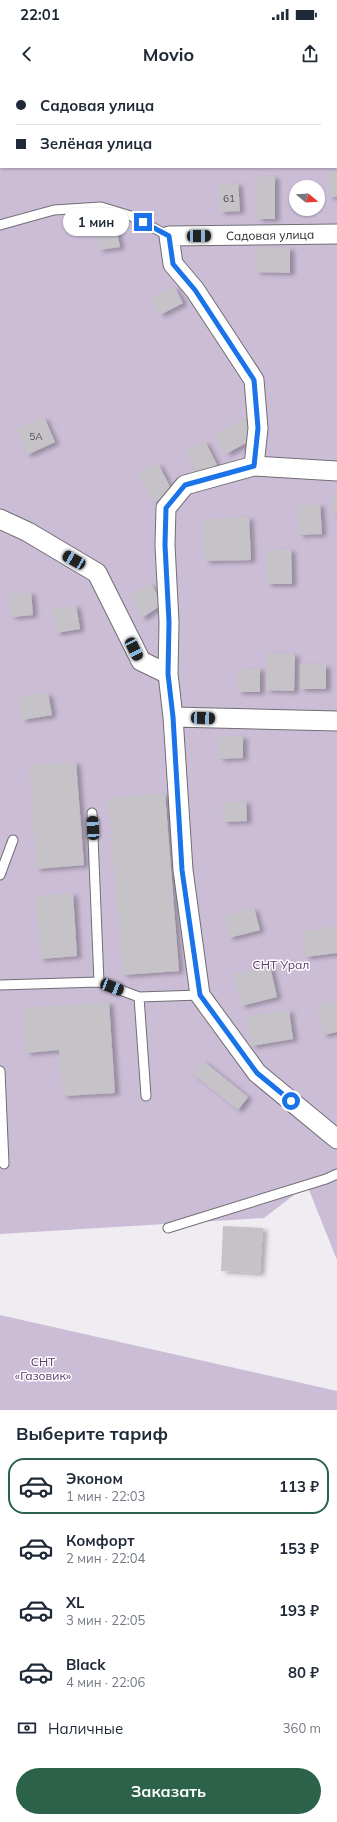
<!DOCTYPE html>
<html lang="ru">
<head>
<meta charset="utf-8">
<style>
	:root { --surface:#fff; --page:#f2f2f3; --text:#1f2937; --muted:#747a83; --line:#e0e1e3; --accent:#2b6249 }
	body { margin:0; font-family:Mulish,sans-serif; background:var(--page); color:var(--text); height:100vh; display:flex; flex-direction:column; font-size:15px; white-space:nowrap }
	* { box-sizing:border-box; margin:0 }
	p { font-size:13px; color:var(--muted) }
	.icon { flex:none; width:22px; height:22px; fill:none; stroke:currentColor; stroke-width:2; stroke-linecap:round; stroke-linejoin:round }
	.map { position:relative; height:1330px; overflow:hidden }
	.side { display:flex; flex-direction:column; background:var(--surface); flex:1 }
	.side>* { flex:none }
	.guide { position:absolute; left:0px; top:0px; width:337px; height:88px; box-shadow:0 1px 3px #0004; display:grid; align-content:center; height:88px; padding:0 16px; background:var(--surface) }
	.needle { width:26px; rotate:108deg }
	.fabs { position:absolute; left:289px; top:100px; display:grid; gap:8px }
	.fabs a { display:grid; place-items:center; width:36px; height:36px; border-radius:50%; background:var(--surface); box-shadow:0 1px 3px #0004; font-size:20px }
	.end { position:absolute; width:18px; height:18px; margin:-9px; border:5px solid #1a73e8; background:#fff; box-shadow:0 0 0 2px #fff }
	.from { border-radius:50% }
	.bubble { position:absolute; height:28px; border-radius:14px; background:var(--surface); box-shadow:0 1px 3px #0004; font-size:13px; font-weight:700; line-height:28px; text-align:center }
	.car { position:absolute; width:12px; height:24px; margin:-12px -6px; border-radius:5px; box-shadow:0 0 3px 1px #0007; background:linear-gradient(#222 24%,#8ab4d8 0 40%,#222 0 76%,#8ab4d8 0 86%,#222 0) }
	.guide b { display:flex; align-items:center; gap:14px; height:38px; font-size:15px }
	.guide b+b { border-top:1px solid var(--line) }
	.guide i { width:10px; height:10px; background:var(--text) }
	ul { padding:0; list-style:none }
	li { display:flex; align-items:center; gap:12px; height:56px; margin:0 8px 6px; padding:0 8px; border:2px solid transparent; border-radius:16px }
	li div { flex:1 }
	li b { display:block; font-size:15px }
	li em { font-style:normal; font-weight:700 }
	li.selected { border-color:var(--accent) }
	li>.icon { width:36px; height:36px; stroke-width:1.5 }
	h2 { padding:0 16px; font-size:18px; line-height:48px }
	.pay { display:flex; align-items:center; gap:10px; height:44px; padding:0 16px; font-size:15px }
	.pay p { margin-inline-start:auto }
	.button { display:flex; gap:8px; margin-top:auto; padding:8px 16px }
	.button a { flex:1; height:46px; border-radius:24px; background:var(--accent); color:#fff; font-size:16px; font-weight:700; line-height:46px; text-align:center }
	.status { display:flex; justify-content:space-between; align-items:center; height:28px; padding:0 20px; background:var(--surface); direction:ltr }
	.status svg { height:11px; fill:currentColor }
	header { display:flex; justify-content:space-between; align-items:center; height:52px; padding:0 16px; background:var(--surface); font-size:18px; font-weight:700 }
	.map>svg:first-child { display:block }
</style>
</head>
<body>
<div class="status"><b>22:01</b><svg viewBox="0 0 49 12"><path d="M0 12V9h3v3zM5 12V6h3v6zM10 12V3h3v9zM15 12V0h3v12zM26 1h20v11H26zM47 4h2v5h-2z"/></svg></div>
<header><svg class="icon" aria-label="back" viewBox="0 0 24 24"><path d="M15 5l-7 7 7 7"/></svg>Movio<svg class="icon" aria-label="share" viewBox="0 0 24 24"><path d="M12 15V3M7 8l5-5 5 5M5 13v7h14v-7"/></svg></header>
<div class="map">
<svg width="337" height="1330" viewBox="0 0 337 1330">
	<defs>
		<filter id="shadow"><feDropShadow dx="4.5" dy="2.5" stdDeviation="2" flood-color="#0004"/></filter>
	</defs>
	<rect width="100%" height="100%" fill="#efecf2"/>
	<path fill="#ccbdd7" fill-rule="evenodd" d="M0,0H337V1180L307,1105L264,1138L0,1154ZM1,1H336V87H1ZM296,107H318V129H296Z
		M0,1235L337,1311V1330H0Z"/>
	<path fill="#c5c2c8" filter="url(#shadow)" d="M337,91V117H329L327,92Z
		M275,96V139H257V97Z
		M238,103L240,131L220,132L218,104Z
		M115,142L120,167L99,170L94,146Z
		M257,167L290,168V193L256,192Z
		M174,206L183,223L160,235L151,218Z
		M44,337L55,362L27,375L16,349Z
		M244,338L255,358L226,374L215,354Z
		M205,361L217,385L197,394L185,371Z
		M158,383L173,413L154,422L139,393Z
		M337,413V433H333V414Z
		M320,424L322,454L299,455L297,426Z
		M249,437L251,480L205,481L204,439Z
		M291,469L292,504H267L266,470Z
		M150,503L163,524L142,538L129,517Z
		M31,512L33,535L11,537L9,514Z
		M76,525L80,549L56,553L52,529Z
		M267,573L295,574L294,611L266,610Z
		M300,584L326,585V609H300Z
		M260,588V612H238V589Z
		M48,613L52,635L22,640L18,618Z
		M243,656V678L219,679L218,657Z
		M76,682L84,785L36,789L29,685Z
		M165,713L179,891L123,895L108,718Z
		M246,721L247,741L223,742L222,722Z
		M73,813L77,876L40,879L36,816Z
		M254,828L260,850L229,858L224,836Z
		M337,846V873L305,877L302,851Z
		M270,886L277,917L241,926L234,894Z
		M337,921V952L323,955L317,925Z
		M109,922L115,1013L63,1016L59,970L26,973L23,928Z
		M289,930L293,959L251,966L246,937Z
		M203,981L248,1017L238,1030L193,994Z
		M223,1146L263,1148L260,1193L221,1191Z"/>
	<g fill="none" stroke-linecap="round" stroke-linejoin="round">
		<g stroke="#716e73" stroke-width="11">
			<path id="lane" d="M0,145L54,130L101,127L131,136L169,156
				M92,733L99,902
				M0,795L13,760
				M0,905L99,902L139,917
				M0,991L4,1084
				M146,1016L139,917L200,915
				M168,1148L326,1099L337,1094"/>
		</g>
		<g stroke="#716e73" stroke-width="21">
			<path id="street" d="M337,154L169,156L173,184L195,210L254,300L258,348L254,386L185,405L166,428L165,465L169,542L168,594L173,637L183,790L200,915L257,993L337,1059
				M254,386L337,391
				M0,439L28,452L97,493L141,581L168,594
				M173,637L337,641"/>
		</g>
		<use href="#lane" stroke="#fff" stroke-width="9"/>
		<use href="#street" stroke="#fff" stroke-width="19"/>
	</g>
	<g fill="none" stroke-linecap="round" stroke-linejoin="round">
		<path stroke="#1a73e8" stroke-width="5" d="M143,142L169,156L173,184L195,210L254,300L258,348L254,386L185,405L166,428L165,465L169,542L168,594L173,637L182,790L200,915L257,993L291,1021"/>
	</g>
	<g text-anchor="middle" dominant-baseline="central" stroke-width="3" stroke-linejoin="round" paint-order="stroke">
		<g font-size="10" fill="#514f52">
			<text x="229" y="118">61</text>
			<text x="36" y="356">5А</text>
		</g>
		<g font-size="12" fill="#2a292b" stroke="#fff">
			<text transform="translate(270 155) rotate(-1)">Садовая улица</text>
		</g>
		<g font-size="12" fill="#57366a" stroke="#fff">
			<text x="281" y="884">СНТ Урал</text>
			<text x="43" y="1281">СНТ<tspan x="43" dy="14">«Газовик»</tspan></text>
		</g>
	</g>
</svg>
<div class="fabs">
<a><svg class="needle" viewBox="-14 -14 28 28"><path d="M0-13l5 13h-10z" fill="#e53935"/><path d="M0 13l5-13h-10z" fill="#747a83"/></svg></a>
</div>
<i class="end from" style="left:291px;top:1021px"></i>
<i class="end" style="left:143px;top:142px"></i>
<div class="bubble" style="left:63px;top:128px;width:66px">1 мин</div>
<i class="car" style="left:199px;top:156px;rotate:89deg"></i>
<i class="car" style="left:74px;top:480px;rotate:300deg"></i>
<i class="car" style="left:134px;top:569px;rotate:154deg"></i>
<i class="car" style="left:203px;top:638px;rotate:92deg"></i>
<i class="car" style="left:93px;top:748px;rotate:357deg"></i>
<i class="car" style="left:112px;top:907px;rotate:111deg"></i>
<div class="guide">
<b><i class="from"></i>Садовая улица</b>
<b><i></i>Зелёная улица</b>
</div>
</div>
<section class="side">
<h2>Выберите тариф</h2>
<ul>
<li class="selected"><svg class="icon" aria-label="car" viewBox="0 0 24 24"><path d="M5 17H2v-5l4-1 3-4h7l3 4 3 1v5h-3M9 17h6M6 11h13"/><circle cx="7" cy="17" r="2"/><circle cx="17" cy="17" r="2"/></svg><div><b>Эконом</b><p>1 мин · 22:03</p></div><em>113 ₽</em></li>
<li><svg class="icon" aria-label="car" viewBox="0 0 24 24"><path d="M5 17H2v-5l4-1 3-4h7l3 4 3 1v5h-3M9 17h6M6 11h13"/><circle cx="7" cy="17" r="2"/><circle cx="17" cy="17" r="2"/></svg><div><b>Комфорт</b><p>2 мин · 22:04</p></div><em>153 ₽</em></li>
<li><svg class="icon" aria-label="car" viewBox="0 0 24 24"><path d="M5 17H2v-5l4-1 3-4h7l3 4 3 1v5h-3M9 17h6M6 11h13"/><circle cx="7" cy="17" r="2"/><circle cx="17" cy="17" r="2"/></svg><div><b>XL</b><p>3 мин · 22:05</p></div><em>193 ₽</em></li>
<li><svg class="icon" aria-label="car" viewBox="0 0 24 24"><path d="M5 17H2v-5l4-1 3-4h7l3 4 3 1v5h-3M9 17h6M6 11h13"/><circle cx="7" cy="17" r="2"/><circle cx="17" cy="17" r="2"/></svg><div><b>Black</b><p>4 мин · 22:06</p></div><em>80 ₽</em></li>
</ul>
<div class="pay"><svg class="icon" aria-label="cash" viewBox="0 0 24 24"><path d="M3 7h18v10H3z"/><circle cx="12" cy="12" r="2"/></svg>Наличные<p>360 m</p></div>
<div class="button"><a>Заказать</a></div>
</section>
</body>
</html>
